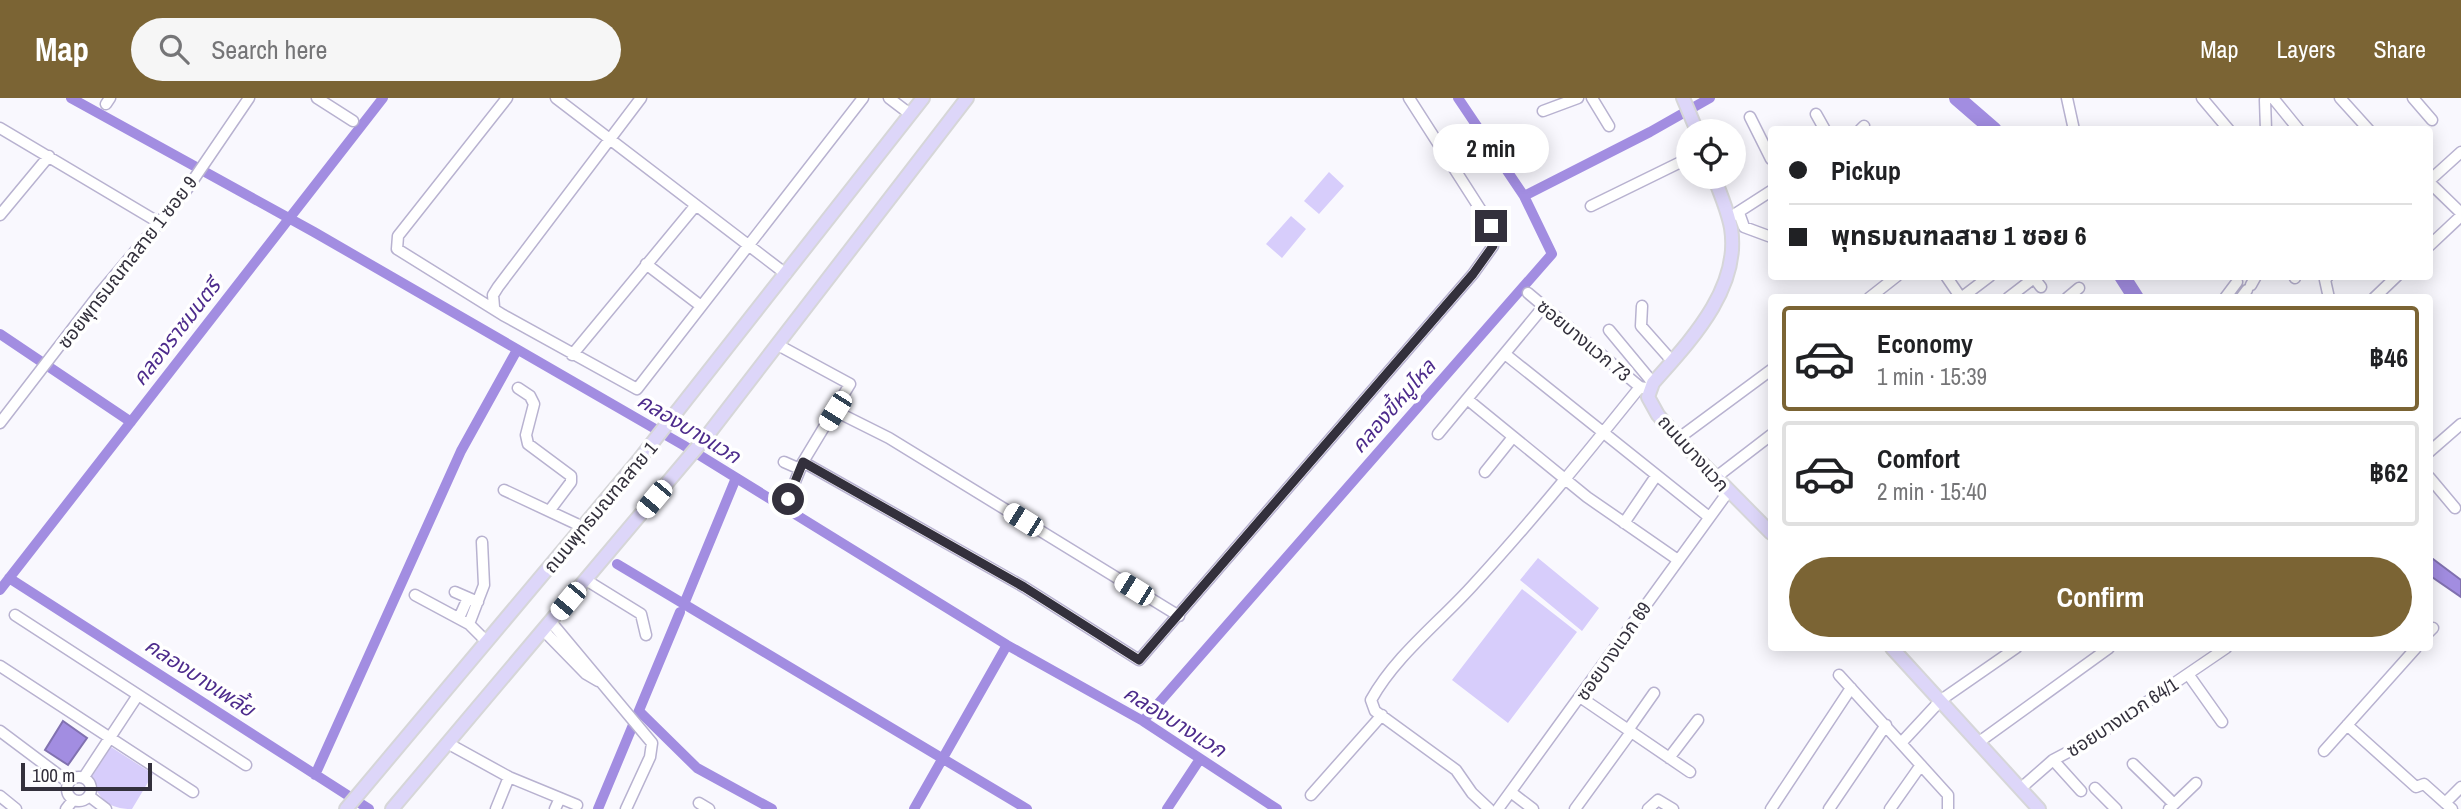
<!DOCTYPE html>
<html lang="en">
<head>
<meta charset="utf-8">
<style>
	:root { --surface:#fff; --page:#f6f6f6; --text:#202124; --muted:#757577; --line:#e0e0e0; --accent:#7b6434 }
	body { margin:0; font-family:"Archivo Narrow","Noto Sans Thai",sans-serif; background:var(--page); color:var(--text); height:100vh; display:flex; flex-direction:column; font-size:26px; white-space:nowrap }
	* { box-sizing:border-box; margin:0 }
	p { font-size:23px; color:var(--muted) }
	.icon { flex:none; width:38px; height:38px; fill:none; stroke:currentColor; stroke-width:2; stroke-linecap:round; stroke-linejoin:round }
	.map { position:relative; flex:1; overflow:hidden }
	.drawer { position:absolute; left:1768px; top:196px; width:665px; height:357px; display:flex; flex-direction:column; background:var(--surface); border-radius:7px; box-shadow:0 4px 18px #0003 }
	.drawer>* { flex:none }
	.hud { position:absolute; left:1768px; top:28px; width:665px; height:154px; border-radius:7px; box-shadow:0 4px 18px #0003; display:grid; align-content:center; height:154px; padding:0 21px; background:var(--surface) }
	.controls { position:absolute; left:1676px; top:21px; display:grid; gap:14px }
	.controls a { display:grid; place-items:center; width:70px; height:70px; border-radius:50%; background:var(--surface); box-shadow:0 4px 18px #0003; font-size:35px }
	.scale { position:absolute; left:21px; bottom:18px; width:131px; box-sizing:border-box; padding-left:7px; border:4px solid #33303c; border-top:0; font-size:19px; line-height:24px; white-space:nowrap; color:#33303c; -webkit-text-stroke:5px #fff; paint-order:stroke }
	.end { position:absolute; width:32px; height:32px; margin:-16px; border:9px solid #33303c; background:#fff; box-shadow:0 0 0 4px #fff }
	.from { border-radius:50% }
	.bubble { position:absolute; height:49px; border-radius:24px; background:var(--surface); box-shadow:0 4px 18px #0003; font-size:23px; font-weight:800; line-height:49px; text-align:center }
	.car { position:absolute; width:21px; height:42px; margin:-21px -10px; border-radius:9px; box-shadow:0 0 5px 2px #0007; background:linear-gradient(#fff 24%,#345 0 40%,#fff 0 76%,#345 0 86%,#fff 0) }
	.hud b { display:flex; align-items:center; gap:24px; height:66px; font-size:26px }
	.hud b+b { border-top:2px solid var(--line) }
	.hud i { width:18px; height:18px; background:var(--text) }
	ul { padding:12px 0 0; list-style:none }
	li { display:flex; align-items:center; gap:21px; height:105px; margin:0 14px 10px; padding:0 7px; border:4px solid var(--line); border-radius:7px }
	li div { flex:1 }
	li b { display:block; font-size:26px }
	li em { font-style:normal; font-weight:800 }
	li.current { border-color:var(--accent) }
	li>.icon { width:63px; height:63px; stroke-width:1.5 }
	.button { display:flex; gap:14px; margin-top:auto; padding:14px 21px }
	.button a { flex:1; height:80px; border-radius:42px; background:var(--accent); color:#fff; font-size:28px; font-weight:800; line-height:80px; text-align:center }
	header { display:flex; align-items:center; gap:42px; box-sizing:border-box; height:98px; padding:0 35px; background:var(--accent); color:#fff }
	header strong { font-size:33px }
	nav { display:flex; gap:38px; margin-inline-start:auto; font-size:24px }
	.search { width:490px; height:63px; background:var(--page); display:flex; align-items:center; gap:18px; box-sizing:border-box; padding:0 24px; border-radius:38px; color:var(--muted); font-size:26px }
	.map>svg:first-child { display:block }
</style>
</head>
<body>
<header>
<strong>Map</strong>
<div class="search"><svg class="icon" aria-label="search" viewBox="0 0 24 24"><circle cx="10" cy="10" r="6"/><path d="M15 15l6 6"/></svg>Search here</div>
<nav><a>Map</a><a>Layers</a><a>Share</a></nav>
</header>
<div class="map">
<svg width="2461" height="711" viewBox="0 0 2461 711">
	<rect width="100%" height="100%" fill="#f9f8fe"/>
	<path fill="#d7cdfb" d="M1329,74L1344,88L1319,116L1304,103Z
		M1291,118L1306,131L1282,160L1266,146Z
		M1538,460L1599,510L1582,533L1520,482Z
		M1522,491L1577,534L1508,625L1452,582Z
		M111,649L153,676L132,711C108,711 99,701 91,680Z"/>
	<path fill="#a28de1" stroke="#8171b0" stroke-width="2" d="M2429,458L2461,482V499L2429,477Z
		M63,623L87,640L68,667L45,652Z"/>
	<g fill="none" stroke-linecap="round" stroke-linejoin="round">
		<path stroke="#a28de1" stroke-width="10" d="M71,0L314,134L683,347L1007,547L1143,623L1277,711
			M1524,98L1650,34L1710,0
			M0,236L131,324
			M617,466L1027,711
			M9,480L369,711
			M0,492L383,0
			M684,506L736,380
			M639,613L697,670L772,711
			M1143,623L1552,156L1524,98L1458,0
			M315,677L461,353L517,252
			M598,711L680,514
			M914,711L1007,547
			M1167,711L1200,661"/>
		<path stroke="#a28de1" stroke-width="16" d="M1957,0L1994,32
			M2122,178L2136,200"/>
		<g stroke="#b8b2d0" stroke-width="13">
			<path id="minor" d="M317,0L353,23
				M507,0L398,138L397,151L503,217L637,291L863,0
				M556,0L786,176
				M889,0L910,16
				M1592,0L1609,28
				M2067,0L2074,32
				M2202,0L2229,32
				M2273,0L2299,32
				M2340,0L2369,32
				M2413,0L2432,22
				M2265,2L2266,32
				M106,6L110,0
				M1543,13L1578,0
				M1816,16L1825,32
				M1750,19L1771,61
				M0,30L158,124
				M1860,32L1864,28
				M2429,83L2461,54
				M2429,84L2461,115
				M1591,108L1689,60
				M1739,115L1744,129L1771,139
				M0,117L49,58
				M1729,120L1771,93
				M2429,148L2461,118
				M646,166L701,208
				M1946,178L1961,200L1990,178
				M2294,178L2295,180
				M2328,178L2325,182L2329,200
				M2251,187L2256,178
				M1528,195L1640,289
				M1869,200L1897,178
				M2008,200L2034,180L2041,189
				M2067,200L2079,190
				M2225,200L2237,184
				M2241,200L2247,192
				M2374,200L2397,178
				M1642,208L1641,228L1672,263
				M494,209L493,197L498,189L641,0
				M1609,232L1653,285
				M778,247L850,286L803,364L788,401
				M1505,256L1709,419
				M572,257L696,107
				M518,290L530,298L534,306L526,337L528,346L571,378V384L550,412
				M1467,301L1587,399L1678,462
				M835,313L889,340L1179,518
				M0,325L100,195L185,94L249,0
				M1438,336L1544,208
				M1679,340L1771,272
				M2429,354L2461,326
				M784,364L800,371
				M803,364L1024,489L1139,562L1473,176L1493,148L1491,128L1409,0
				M1485,374L1513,339
				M2429,379L2455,410
				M1715,380L1771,337
				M504,392L583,429
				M1624,425L1656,378
				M482,444L484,487L469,526L487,544
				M586,482L641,516L646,537
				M455,494L478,504
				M415,497L469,526
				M15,517L246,667
				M459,520L468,500
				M551,524L652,645L650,659L626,711
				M544,533L586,576L598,583
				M2429,534L2433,530
				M0,568L193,694
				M2188,576L2222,624
				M1839,577L1948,697V711
				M1580,599L1690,674
				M2347,627L2416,689L2424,686L2452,711
				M1628,632L1654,595
				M0,633L68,684
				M1902,644L1941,602L2016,550
				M1979,644L2109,550
				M449,646L509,679L577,707
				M2324,653L2416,550
				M1669,660L1698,622
				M2053,662L2081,693
				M2133,666L2174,706
				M67 691a12 12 0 1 1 24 0a12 12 0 1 1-24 0Z
				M84,679L138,597
				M2095,690L2116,711
				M2020,691L2053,662L2091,642L2226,550
				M1512,695L1533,711
				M1311,697L1382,617
				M0,698L16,711
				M89,698L106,711
				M699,705L709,711
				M2445,705L2461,689
				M66,711L73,702
				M496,711L509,679
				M555,711L560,700
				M1489,711L1472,695L1456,672L1375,613L1371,602C1396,557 1440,524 1474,486C1532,423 1586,356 1640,289L1649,291
				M1498,711L1728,394
				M1575,711L1631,634
				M1648,711L1658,702L1673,711
				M1771,711L1851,590
				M1829,711L1886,627
				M1890,711L1921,667
				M2169,711L2196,685"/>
		</g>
		<g stroke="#d6d6d8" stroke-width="16">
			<path id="major" d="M1683,0L1697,33
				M1714,79C1720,95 1728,113 1731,130C1741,191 1689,244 1653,285L1648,299L1658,317L1695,358L1771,435
				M1892,550L2039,711
				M346,711L638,363L923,0
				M392,711L710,334L967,0"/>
		</g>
		<use href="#minor" stroke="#fff" stroke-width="10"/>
		<use href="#major" stroke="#ddd6f9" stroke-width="12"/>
	</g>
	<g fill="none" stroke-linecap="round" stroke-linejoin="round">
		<path stroke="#33303c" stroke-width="9" d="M788,401L803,364L1024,489L1139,562L1473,176L1493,148L1491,128"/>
	</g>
	<g text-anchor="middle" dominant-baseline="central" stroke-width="7" stroke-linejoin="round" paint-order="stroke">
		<g font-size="19" fill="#33303c" stroke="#fff">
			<text transform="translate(127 164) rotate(-52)">ซอยพุทธมณฑลสาย 1 ซอย 9</text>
			<text transform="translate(1584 242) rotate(40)">ซอยบางแวก 73</text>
			<text transform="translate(1694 355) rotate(48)">ถนนบางแวก</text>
			<text transform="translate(600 409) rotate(-50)">ถนนพุทธมณฑลสาย 1</text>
			<text transform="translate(1613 553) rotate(-55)">ซอยบางแวก 69</text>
			<text transform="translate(2122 619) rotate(-33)">ซอยบางแวก 64/1</text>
		</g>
		<g font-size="21" font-style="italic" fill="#4d2b8c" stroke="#fff">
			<text transform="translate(176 234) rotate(-52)">คลองราชมนตรี</text>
			<text transform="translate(1393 308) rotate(-49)">คลองขี้หมูไหล</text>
			<text transform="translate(689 330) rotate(31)">คลองบางแวก</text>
			<text transform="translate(200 579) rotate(33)">คลองบางเพลี้ย</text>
			<text transform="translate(1175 623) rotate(32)">คลองบางแวก</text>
		</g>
	</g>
</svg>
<div class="controls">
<a><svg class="icon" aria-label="locate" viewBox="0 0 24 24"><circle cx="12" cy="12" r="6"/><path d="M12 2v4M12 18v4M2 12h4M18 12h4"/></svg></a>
</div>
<div class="scale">100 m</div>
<i class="end from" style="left:788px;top:401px"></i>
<i class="end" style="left:1491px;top:128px"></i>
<div class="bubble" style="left:1433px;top:26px;width:116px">2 min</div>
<i class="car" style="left:835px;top:313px;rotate:212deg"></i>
<i class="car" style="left:654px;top:401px;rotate:220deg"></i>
<i class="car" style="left:1023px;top:422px;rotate:302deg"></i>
<i class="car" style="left:1134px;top:491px;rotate:302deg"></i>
<i class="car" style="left:568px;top:503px;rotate:220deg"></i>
<div class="hud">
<b><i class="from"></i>Pickup</b>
<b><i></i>พุทธมณฑลสาย 1 ซอย 6</b>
</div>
<section class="drawer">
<ul>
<li class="current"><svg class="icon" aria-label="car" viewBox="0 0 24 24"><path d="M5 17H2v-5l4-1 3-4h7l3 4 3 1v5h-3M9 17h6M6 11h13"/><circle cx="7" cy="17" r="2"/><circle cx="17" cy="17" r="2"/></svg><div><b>Economy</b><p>1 min · 15:39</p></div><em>฿46</em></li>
<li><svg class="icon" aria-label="car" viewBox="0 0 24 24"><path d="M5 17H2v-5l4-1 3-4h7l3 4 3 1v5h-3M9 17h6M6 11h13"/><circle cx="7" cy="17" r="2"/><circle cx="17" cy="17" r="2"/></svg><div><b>Comfort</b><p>2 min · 15:40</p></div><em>฿62</em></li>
</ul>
<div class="button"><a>Confirm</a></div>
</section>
</div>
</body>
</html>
